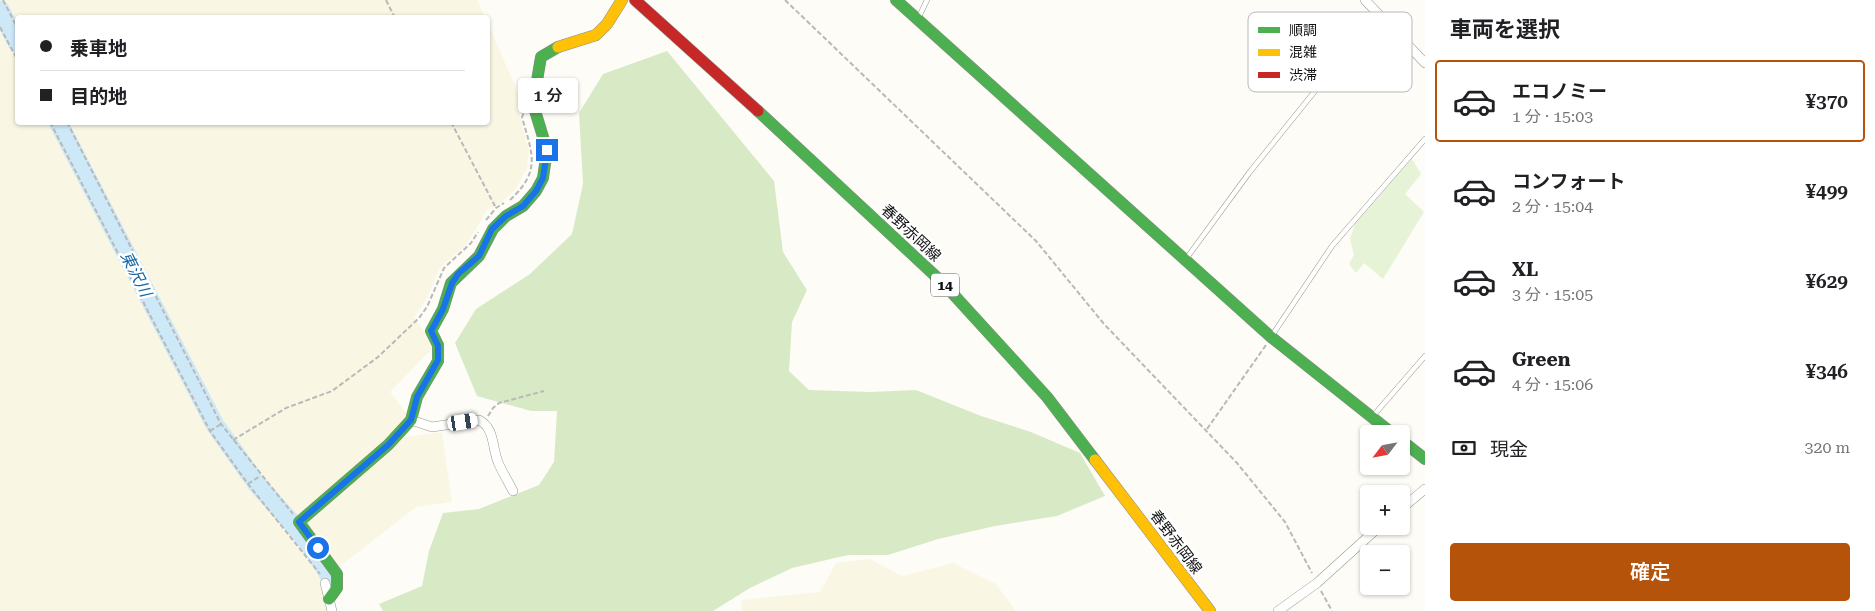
<!DOCTYPE html>
<html lang="ja">
<head>
<meta charset="utf-8">
<style>
	:root { --surface:#fff; --page:#f2f2f2; --text:#202124; --muted:#757577; --line:#e0e0e0; --accent:#b45309 }
	body { margin:0; font-family:"Roboto Serif","Noto Sans JP",serif; background:var(--page); color:var(--text); height:100vh; display:flex; flex-direction:column; font-size:19px; white-space:nowrap }
	* { box-sizing:border-box; margin:0 }
	p { font-size:16px; color:var(--muted) }
	.icon { flex:none; width:28px; height:28px; fill:none; stroke:currentColor; stroke-width:2; stroke-linecap:round; stroke-linejoin:round }
	.map { position:relative; flex:1; overflow:hidden }
	.panel { display:flex; flex-direction:column; background:var(--surface); width:450px }
	.panel>* { flex:none }
	.hud { position:absolute; left:15px; top:15px; width:475px; height:110px; border-radius:5px; box-shadow:0 1px 4px #0004; display:grid; align-content:center; height:110px; padding:0 25px; background:var(--surface) }
	.needle { width:32px; rotate:238deg }
	.buttons { position:absolute; left:1360px; top:425px; display:grid; gap:10px }
	.buttons a { display:grid; place-items:center; width:50px; height:50px; border-radius:5px; background:var(--surface); box-shadow:0 1px 4px #0004; font-size:25px }
	.end { position:absolute; width:22px; height:22px; margin:-11px; border:6px solid #1a73e8; background:#fff; box-shadow:0 0 0 2px #fff }
	.from { border-radius:50% }
	.bubble { position:absolute; height:35px; border-radius:5px; background:var(--surface); box-shadow:0 1px 4px #0004; font-size:16px; font-weight:600; line-height:35px; text-align:center }
	.car { position:absolute; width:15px; height:30px; margin:-15px -8px; border-radius:6px; box-shadow:0 0 4px 1px #0007; background:linear-gradient(#fff 24%,#345 0 40%,#fff 0 76%,#345 0 86%,#fff 0) }
	.hud b { display:flex; align-items:center; gap:18px; height:48px; font-size:19px }
	.hud b+b { border-top:1px solid var(--line) }
	.hud i { width:12px; height:12px; background:var(--text) }
	ul { padding:0; list-style:none }
	li { display:flex; align-items:center; gap:15px; height:82px; margin:0 10px 8px; padding:0 15px; border:2px solid transparent; border-radius:5px }
	li div { flex:1 }
	li b { display:block; font-size:19px }
	li em { font-style:normal; font-weight:600 }
	li.on { border-color:var(--accent) }
	li>.icon { width:45px; height:45px; stroke-width:1.5 }
	h2 { padding:0 25px; font-size:22px; line-height:60px }
	.pay { display:flex; align-items:center; gap:12px; height:55px; padding:0 25px; font-size:19px }
	.pay p { margin-inline-start:auto }
	.cta { display:flex; gap:10px; margin-top:auto; padding:10px 25px }
	.cta a { flex:1; height:58px; border-radius:5px; background:var(--accent); color:#fff; font-size:20px; font-weight:600; line-height:58px; text-align:center }
	main { display:flex; flex:1; min-height:0 }
	.map>svg:first-child { display:block }
</style>
</head>
<body>
<main>
<div class="map">
<svg width="1425" height="611" viewBox="0 0 1425 611">
	<rect width="100%" height="100%" fill="#fdfcf7"/>
	<path fill="#f9f7e4" d="M0,0H477L485,17L18,18V122H488V23L523,105L519,112L529,151L527,169L515,190L499,204L488,209L467,244L440,268L427,298L414,318L435,346L390,392L409,416L396,429L405,437L442,432L452,502L416,507L321,581L327,611H0Z
		M870,559L902,576L953,563L996,584L1016,611H742L741,600L820,592L836,563Z"/>
	<path fill="#e7f3d7" d="M1412,159L1421,174L1405,194L1424,212L1383,279L1364,263L1356,273L1349,264L1354,255L1350,239L1355,224Z"/>
	<path fill="#d8eac5" d="M667,51L774,181L783,252L807,290L792,322L789,371L809,390L870,392L916,390L981,416L1031,432L1080,453L1105,496L1057,516L995,526L938,539L888,555H848L792,568L750,588L713,611H383L379,604L422,586L429,551L443,513L479,509L539,485L554,462L557,411H531L477,396L455,343L476,309L530,274L572,234L583,184L579,113L603,74Z"/>
	<g fill="none" stroke-linecap="round" stroke-linejoin="round">
		<path stroke="#cde8f7" stroke-width="19" d="M0,10L18,44
			M58,122L215,425
			M218,429L252,477
			M256,483C283,514 317,546 333,584"/>
		<g stroke="#979795" stroke-width="5.5">
			<path id="lane" d="M918,19L927,0
				M1186,259L1249,173L1377,14
				M1271,337L1332,246L1425,139
				M1373,416L1425,356"/>
		</g>
		<g stroke="#979795" stroke-width="10">
			<path id="street" d="M1365,0L1425,63
				M411,420L432,427L479,420C495,428 492,448 498,462C502,472 508,481 513,491
				M1401,509L1425,489
				M325,583L332,611
				M1278,611L1317,583L1380,526"/>
		</g>
		<g stroke="#8e8d8b" stroke-width="12">
			<path id="fast" d="M896,0L1271,337L1393,434
				M758,111L943,283L1047,397L1095,460
				M1401,440L1425,459
				M329,599L337,588V574L299,522L388,445L411,420L417,397L438,361V345L431,331L443,309L451,283L479,256L493,229L506,216L523,206L536,191L543,178L547,150L533,104L541,57L558,47"/>
		</g>
		<g stroke="#8e8d8b" stroke-width="12">
			<path id="slow" d="M558,47L596,35L607,24L622,0
				M1095,460L1210,611"/>
		</g>
		<g stroke="#8e8d8b" stroke-width="12">
			<path id="jam" d="M635,0L758,111"/>
		</g>
		<path stroke="#b9b9b8" stroke-width="2" stroke-dasharray="5 2.5" stroke-linecap="butt" d="M3,0L18,29
			M386,0L395,18
			M785,0L1036,241L1104,324L1237,463L1285,522L1312,573
			M0,27L18,61
			M50,122L210,431L248,484L320,574
			M67,122L221,424L293,514
			M451,122L496,208
			M510,200C542,170 532,154 522,117L524,112
			M486,220L496,208L504,203
			M488,416L493,408L499,403L544,391
			M1207,429L1266,345
			M210,431L221,424
			M233,440L286,408L332,391L378,357L419,318L427,307L444,268L471,243L478,232
			M248,484L260,476
			M1321,591L1332,611"/>
		<use href="#lane" stroke="#fffffe" stroke-width="4.5"/>
		<use href="#street" stroke="#fffffe" stroke-width="9"/>
		<use href="#fast" stroke="#4caf50" stroke-width="11"/>
		<use href="#slow" stroke="#ffc107" stroke-width="11"/>
		<use href="#jam" stroke="#c62828" stroke-width="11"/>
	</g>
	<g fill="none" stroke-linecap="round" stroke-linejoin="round">
		<path stroke="#1a73e8" stroke-width="6" d="M318,548L299,522L388,445L411,420L417,397L438,360V346L431,331L443,309L452,283L458,274L479,256L492,229L506,216L523,206L536,191L543,178L547,150"/>
	</g>
	<g text-anchor="middle" dominant-baseline="central" stroke-width="5" stroke-linejoin="round" paint-order="stroke">
		<rect fill="#fff" stroke="#585858" stroke-width="1" x="931" y="273.5" width="28" height="23" rx="4"/>
		<g font-size="14" font-weight="bold" fill="#111">
			<text x="945" y="285">14</text>
		</g>
		<g font-size="15" fill="#111" stroke="#fff">
			<text transform="translate(911 233) rotate(43)">春野赤岡線</text>
			<text transform="translate(1176 542) rotate(53)">春野赤岡線</text>
		</g>
		<g font-size="16" font-style="italic" fill="#1768a6" stroke="#fff">
			<text transform="translate(136 274) rotate(63)">東沢川</text>
		</g>
	</g>
	<rect x="1248" y="12" width="164" height="80" rx="8" fill="#fff" stroke="#b8b8b8" stroke-width="1"/>
	<rect x="1258" y="27" width="22" height="6" fill="#4caf50"/>
	<rect x="1258" y="49" width="22" height="7" fill="#ffc107"/>
	<rect x="1258" y="72" width="22" height="6" fill="#c62828"/>
	<g font-size="14" fill="#111">
		<text x="1289" y="35">順調</text>
		<text x="1289" y="57">混雑</text>
		<text x="1289" y="80">渋滞</text>
	</g>
</svg>
<div class="buttons">
<a><svg class="needle" viewBox="-14 -14 28 28"><path d="M0-13l5 13h-10z" fill="#e53935"/><path d="M0 13l5-13h-10z" fill="#757577"/></svg></a>
<a>+</a>
<a>−</a>
</div>
<i class="end from" style="left:318px;top:548px"></i>
<i class="end" style="left:547px;top:150px"></i>
<div class="bubble" style="left:518px;top:78px;width:60px">1 分</div>
<i class="car" style="left:463px;top:422px;rotate:81deg"></i>
<div class="hud">
<b><i class="from"></i>乗車地</b>
<b><i></i>目的地</b>
</div>
</div>
<section class="panel">
<h2>車両を選択</h2>
<ul>
<li class="on"><svg class="icon" aria-label="car" viewBox="0 0 24 24"><path d="M5 17H2v-5l4-1 3-4h7l3 4 3 1v5h-3M9 17h6M6 11h13"/><circle cx="7" cy="17" r="2"/><circle cx="17" cy="17" r="2"/></svg><div><b>エコノミー</b><p>1 分 · 15:03</p></div><em>¥370</em></li>
<li><svg class="icon" aria-label="car" viewBox="0 0 24 24"><path d="M5 17H2v-5l4-1 3-4h7l3 4 3 1v5h-3M9 17h6M6 11h13"/><circle cx="7" cy="17" r="2"/><circle cx="17" cy="17" r="2"/></svg><div><b>コンフォート</b><p>2 分 · 15:04</p></div><em>¥499</em></li>
<li><svg class="icon" aria-label="car" viewBox="0 0 24 24"><path d="M5 17H2v-5l4-1 3-4h7l3 4 3 1v5h-3M9 17h6M6 11h13"/><circle cx="7" cy="17" r="2"/><circle cx="17" cy="17" r="2"/></svg><div><b>XL</b><p>3 分 · 15:05</p></div><em>¥629</em></li>
<li><svg class="icon" aria-label="car" viewBox="0 0 24 24"><path d="M5 17H2v-5l4-1 3-4h7l3 4 3 1v5h-3M9 17h6M6 11h13"/><circle cx="7" cy="17" r="2"/><circle cx="17" cy="17" r="2"/></svg><div><b>Green</b><p>4 分 · 15:06</p></div><em>¥346</em></li>
</ul>
<div class="pay"><svg class="icon" aria-label="cash" viewBox="0 0 24 24"><path d="M3 7h18v10H3z"/><circle cx="12" cy="12" r="2"/></svg>現金<p>320 m</p></div>
<div class="cta"><a>確定</a></div>
</section>
</main>
</body>
</html>
